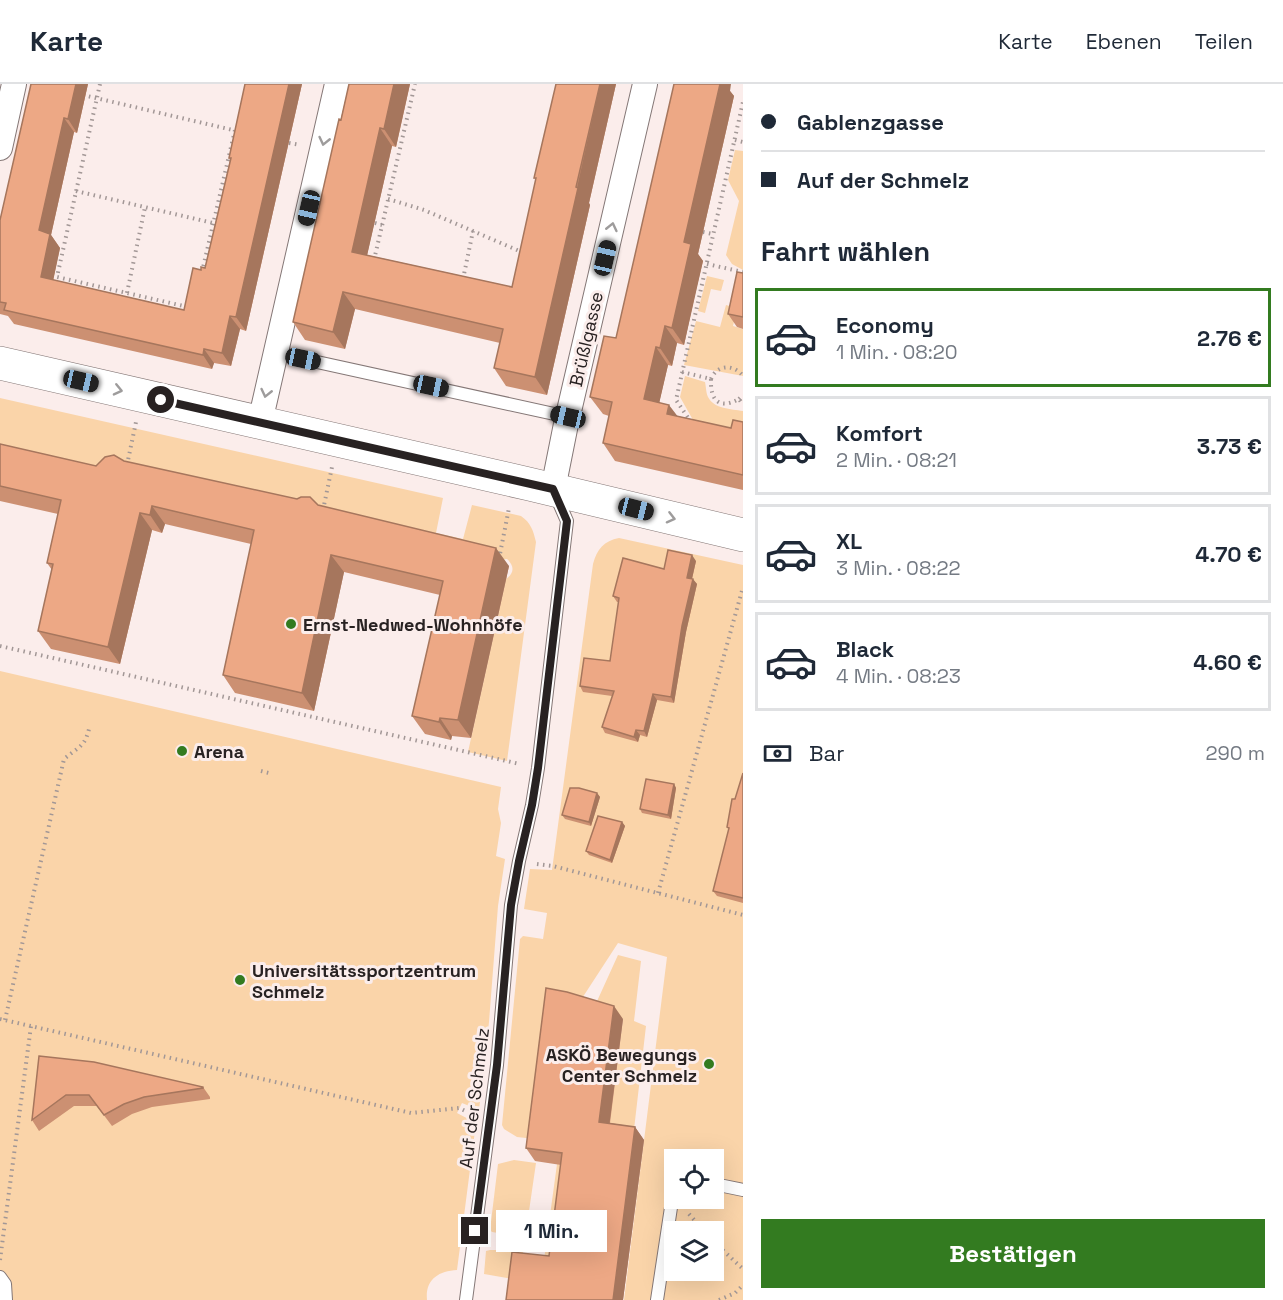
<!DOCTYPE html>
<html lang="de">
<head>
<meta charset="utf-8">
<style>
	:root { --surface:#fff; --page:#f6f6f7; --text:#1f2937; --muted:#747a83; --line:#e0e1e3; --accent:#337b20 }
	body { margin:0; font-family:"Space Grotesk",sans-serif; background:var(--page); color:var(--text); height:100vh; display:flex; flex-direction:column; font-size:22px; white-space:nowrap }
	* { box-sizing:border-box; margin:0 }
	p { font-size:20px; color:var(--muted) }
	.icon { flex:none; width:33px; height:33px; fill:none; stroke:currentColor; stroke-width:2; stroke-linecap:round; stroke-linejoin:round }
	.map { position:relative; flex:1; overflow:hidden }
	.panel { display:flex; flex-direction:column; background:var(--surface); width:540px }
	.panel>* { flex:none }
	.banner { display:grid; align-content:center; height:132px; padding:0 18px; background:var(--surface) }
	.buttons { position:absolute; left:664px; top:1065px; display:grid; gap:12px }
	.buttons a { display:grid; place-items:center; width:60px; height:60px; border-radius:0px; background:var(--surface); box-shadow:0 6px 24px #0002; font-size:30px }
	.end { position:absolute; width:27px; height:27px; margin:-14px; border:8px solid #282222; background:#fff; box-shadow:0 0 0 3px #fff }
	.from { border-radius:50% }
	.bubble { position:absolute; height:42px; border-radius:0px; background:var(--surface); box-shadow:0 6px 24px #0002; font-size:20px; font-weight:800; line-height:42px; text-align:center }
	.car { position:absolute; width:18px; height:36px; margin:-18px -9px; border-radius:8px; box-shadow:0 0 4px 2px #0007; background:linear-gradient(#222 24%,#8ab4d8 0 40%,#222 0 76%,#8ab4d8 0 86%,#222 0) }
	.banner b { display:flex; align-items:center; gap:21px; height:57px; font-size:22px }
	.banner b+b { border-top:2px solid var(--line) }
	.banner i { width:15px; height:15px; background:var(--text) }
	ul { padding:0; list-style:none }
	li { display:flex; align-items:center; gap:18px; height:99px; margin:0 12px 9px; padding:0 6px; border:3px solid var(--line); border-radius:0px }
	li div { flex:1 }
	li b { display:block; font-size:22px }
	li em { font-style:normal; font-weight:800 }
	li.selected { border-color:var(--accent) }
	li>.icon { width:54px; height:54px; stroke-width:1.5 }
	h2 { padding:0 18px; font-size:27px; line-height:72px }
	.pay { display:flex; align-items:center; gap:15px; height:66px; padding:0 18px; font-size:22px }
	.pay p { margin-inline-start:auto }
	.cta { display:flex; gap:12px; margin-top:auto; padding:12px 18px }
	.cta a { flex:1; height:69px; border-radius:0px; background:var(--accent); color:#fff; font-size:24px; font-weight:800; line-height:69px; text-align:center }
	header { display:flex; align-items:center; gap:36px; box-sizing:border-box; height:84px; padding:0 30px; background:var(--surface); border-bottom:2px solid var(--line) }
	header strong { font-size:28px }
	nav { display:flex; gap:33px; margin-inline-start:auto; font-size:21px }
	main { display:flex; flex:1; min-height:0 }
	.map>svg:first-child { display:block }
</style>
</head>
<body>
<header>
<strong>Karte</strong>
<nav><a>Karte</a><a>Ebenen</a><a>Teilen</a></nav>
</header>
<main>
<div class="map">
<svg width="743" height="1216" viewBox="0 0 743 1216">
	<rect width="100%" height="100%" fill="#fbedeb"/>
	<path fill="#fad4a9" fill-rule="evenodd" d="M735,66L743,67V186L732,180L726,171L739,117L728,96Z
		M707,192L724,196L721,207L711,205L705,229L698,227Z
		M726,221L737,224L733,242L743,245V292L684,281L696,237L720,243Z
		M685,292L705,298C706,302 706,309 708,313C714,325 731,325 743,327V346L693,336L680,313Z
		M0,314L443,414L436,449L463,455L472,421L521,432C531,439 533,446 536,458L507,677L468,668L506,495C515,489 514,481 507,475L499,476L0,375Z
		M619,454L743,481V1216H624L667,873L618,859L577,922L535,1055L517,1053L504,1045L502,1041L520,855L523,852L543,855L547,829L524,825L530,785L552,786L593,480C597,465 604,457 619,454ZM675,1076H714V1114H675ZM675,1148H714V1186H675Z
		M0,587L501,703L498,725L501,739L496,772L505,775L498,822L489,938L479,1026L462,1019L457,1029L476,1039L457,1186C438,1187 425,1196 427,1216H0Z
		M618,871L641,877L634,937L646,942L633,1054L608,1051L623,935L593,926Z
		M514,1076L536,1079L519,1196L484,1190L486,1167L490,1166H503L505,1150L492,1148L490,1146L498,1080Z
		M557,1080L571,1083L558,1185L543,1183Z"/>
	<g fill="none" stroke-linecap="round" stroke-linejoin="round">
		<g stroke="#847776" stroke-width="14">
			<path id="lane" d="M276,269L568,333
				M714,1100L743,1106
				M0,1193L5,1200L6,1216
				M466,1216L497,981L511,821L519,777L532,721L538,684L567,437L556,412
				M657,1216L675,1097"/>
		</g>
		<g stroke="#847776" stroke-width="26">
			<path id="street" d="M0,64L14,0
				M260,338L337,0
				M553,405L566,340L645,0"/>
		</g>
		<g stroke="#847776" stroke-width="34">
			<path id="secondary" d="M0,279L529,400L743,451"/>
		</g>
		<path stroke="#a29796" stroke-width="4" stroke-dasharray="1.5 4.5" stroke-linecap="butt" d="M100,0L57,193L188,223
			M83,11L237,47
			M735,56L743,58
			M289,59L300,61
			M76,107L213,139
			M388,115L424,126L524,169
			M375,139L382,141
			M703,148L713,150
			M374,176L415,0
			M707,180L743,188
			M202,188L235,46
			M463,195L473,147
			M127,209L145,123
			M682,288L711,295C710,316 719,326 739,315L743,321
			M711,295C717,280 734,280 743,292
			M739,315L743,311
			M691,338L676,316L743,18
			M127,381L136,338
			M323,426L332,383
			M499,475L509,424
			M0,562L520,680
			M261,687L269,689
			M537,780L553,782L743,831
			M658,809L743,503
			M0,935L411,1029L459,1024L472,1030
			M5,936L64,675C81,661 85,663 90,641
			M689,1130L705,1148
			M714,1158L743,1185
			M0,1176L31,942
			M719,1216L735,1209L743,1201"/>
		<use href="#lane" stroke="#fff" stroke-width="12"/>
		<use href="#street" stroke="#fff" stroke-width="24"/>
		<use href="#secondary" stroke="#fff" stroke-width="33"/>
	</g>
	<path fill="#cc9072" d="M31,0H88L77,49L74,48L51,151L60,164L53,196L184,226L201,186L205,184L230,76L229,74L245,0H302L246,247L240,245L231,282L214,279L212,285L14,240L8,232L0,230V136Z
		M349,0H410L396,63L392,62L367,171L512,203L536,96L534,94L556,0H616L589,119L590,121L547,311L506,302L494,284L500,259L355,225L345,265L305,256L293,238Z
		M730,7L734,12L698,170L703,177L696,206L684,261L677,259L672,282L668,281L659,319L677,332L731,344L743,338V406L615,377L603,359L609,332L603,330L590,313L616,254Z
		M743,189V245L737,243L728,230Z
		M0,360L96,382L124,377L318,421L509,482L471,654L452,652L451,656L425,650L412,632L440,511L344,488L314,627L235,609L223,591L251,460L165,440L162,449L152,446L120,580L51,565L38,547L52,486L47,479L58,430L0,417Z
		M696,477L692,495L697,500L686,548L674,619L657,616L647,653L640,651L638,658L605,649L602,643L612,612L583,608L580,602L610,577L619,518H617L613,512L664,485Z
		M743,689V819L717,812L713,807L729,746L727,743Z
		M674,700L676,704L671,735L642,729L640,725Z
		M597,709L600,713L591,742L565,735L562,731Z
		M622,738L625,742L612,779L589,771L586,767Z
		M623,935L610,1039L635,1043L644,1056L623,1216H506L549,1172L561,1081L535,1077L526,1064Z
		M39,972L203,1003L210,1013V1015L152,1023L132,1030L112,1042L97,1022H74L39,1047L32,1036Z"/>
	<path fill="#a6765d" d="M76,0H88L77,49L68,35Z
		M289,0H302L246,247L236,233Z
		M394,0H410L396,63L384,45Z
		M600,0H616L589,119L590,121L547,311L535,293Z
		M720,0H731L730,7L734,12L698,170L703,177L684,261L672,244L684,158Z
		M64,34L74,48L51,151L60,164L51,207L41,193L39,146Z
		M380,44L392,62L364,185L352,168Z
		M343,208L355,225L345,265L333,248Z
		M230,232L240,245L231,282L222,269Z
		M665,242L677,259L672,282L660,264Z
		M656,263L668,281L656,333L644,315Z
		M204,265L214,279L212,285L203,271Z
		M669,321L682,338L667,330Z
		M152,422L165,440L162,449L150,431Z
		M140,429L152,446L120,580L108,563Z
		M496,464L509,482L471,654L458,636Z
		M331,471L344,488L314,627L302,609Z
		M692,471L696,477L691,499L687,494Z
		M693,495L697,500L686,548L674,619L671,613L682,542Z
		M653,610L657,616L647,653L644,647Z
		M440,634L452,652L451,656L439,638Z
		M636,646L640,651L638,658L634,653Z
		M674,700L676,704L671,735L668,731Z
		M597,709L600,713L591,742L589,738Z
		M622,738L625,742L612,779L610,776Z
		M614,922L623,935L608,1051L599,1038Z
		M635,1043L644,1056L623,1216H613Z"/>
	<path fill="#eda885" stroke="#a6765d" stroke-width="1.5" d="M31,0H76L68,35L64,34L39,146L50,150L41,193L184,226L193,184L201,186V183L205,184L231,74H229L245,0H289L236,233L230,232L222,269L204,265L203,271L4,226L6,219L0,218V136Z
		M349,0H394L384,45L380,44L352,168L512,203L536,94H534L556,0H600L576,103L578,104L535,293L494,284L503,245L343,208L333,248L293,238L339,35L341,36Z
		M674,0H720L684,158L691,160L672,244L665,242L660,264L656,263L644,315L669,321L667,330L731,344L733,336L743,338V391L603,359L612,318L590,313L604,252L616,254Z
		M737,188L743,189V233L728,230Z
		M0,360L96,382L105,373L114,371L124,377L297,415L301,413H310L318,421L496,464L458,636L440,634L439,638L412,632L443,497L331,471L302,609L223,591L254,446L152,422L150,431L140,429L108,563L38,547L53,480L47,479L61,416L0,402Z
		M668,466L692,471L687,494L693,495L682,542L671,613L653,610L644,647L636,646L634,653L602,643L614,607L580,602L584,574L610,577L619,514L613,512L623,474L664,485Z
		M743,689V814L713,807L729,744L727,743L732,715H735Z
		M646,695L674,700L668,731L640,725Z
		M570,704H579L597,709L589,738L562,731Z
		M598,732L622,738L610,776L586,767Z
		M546,904L567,908L614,922L599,1038L635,1043L613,1216H506L512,1168L549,1172L562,1069L526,1064Z
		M39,972L94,978L203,1003V1004L144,1013L124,1020L104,1031L89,1011H66L32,1036Z"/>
	<defs><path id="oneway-chevron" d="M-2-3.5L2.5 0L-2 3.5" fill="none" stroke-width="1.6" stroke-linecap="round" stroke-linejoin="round" transform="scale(1.5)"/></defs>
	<g stroke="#9e9c9c">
		<use href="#oneway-chevron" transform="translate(324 57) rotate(103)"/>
		<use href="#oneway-chevron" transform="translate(612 143) rotate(-77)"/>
		<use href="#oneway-chevron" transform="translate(118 306) rotate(13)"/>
		<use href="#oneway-chevron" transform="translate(266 309) rotate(103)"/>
		<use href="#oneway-chevron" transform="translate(671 434) rotate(14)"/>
	</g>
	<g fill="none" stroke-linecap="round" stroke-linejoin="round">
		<path stroke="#282222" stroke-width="8" d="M161,316L553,405L567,437L538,684L532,721L519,777L511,821L497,981L475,1147"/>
	</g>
	<g fill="#337b20" stroke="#fbedeb" stroke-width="2">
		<circle cx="291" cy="540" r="6"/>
		<circle cx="182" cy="667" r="6"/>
		<circle cx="240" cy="896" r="6"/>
		<circle cx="709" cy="980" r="6"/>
	</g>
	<g text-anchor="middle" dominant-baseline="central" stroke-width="6" stroke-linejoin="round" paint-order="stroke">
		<g font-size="18" fill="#282222" stroke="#fbedeb">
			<text transform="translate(586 255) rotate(-77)">Brüßlgasse</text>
			<text transform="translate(474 1014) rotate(-83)">Auf der Schmelz</text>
		</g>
		<g font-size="18" font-weight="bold" fill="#282222" stroke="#fbedeb" text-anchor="start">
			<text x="303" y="540">Ernst-Nedwed-Wohnhöfe</text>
			<text x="194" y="667">Arena</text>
			<text x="252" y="886">Universitätssportzentrum<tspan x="252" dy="21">Schmelz</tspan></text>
			<text x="697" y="970" text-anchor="end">ASKÖ Bewegungs<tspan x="697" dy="21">Center Schmelz</tspan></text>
		</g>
	</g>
</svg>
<div class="buttons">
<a><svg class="icon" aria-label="locate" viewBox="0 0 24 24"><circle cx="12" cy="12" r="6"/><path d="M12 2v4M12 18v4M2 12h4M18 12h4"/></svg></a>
<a><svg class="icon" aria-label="layers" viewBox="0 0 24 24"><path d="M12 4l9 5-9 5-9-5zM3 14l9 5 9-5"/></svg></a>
</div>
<i class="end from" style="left:161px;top:316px"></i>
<i class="end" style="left:475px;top:1147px"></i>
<div class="bubble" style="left:496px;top:1126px;width:111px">1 Min.</div>
<i class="car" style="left:309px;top:124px;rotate:193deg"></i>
<i class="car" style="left:605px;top:174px;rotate:13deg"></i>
<i class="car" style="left:303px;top:275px;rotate:102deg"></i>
<i class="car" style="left:81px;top:297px;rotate:103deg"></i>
<i class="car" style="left:431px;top:302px;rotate:102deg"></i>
<i class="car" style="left:568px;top:333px;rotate:283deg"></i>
<i class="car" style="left:636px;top:425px;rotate:104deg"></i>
</div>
<section class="panel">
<div class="banner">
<b><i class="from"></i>Gablenzgasse</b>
<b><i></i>Auf der Schmelz</b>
</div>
<h2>Fahrt wählen</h2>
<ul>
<li class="selected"><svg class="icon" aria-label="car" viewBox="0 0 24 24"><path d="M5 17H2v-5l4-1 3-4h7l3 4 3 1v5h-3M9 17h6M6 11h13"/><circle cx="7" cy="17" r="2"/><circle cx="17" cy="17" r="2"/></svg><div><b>Economy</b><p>1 Min. · 08:20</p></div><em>2.76 €</em></li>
<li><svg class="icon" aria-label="car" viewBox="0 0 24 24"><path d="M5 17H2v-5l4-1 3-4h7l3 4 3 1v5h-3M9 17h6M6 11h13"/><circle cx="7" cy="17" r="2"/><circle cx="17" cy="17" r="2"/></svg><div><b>Komfort</b><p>2 Min. · 08:21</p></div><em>3.73 €</em></li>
<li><svg class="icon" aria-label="car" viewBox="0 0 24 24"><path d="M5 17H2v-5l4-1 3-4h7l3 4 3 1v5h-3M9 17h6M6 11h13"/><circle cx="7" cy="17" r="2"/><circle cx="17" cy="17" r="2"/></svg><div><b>XL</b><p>3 Min. · 08:22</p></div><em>4.70 €</em></li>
<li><svg class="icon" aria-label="car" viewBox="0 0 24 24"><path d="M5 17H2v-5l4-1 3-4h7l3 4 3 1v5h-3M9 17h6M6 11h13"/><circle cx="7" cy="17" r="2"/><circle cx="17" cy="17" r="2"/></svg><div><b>Black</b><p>4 Min. · 08:23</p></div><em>4.60 €</em></li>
</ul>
<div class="pay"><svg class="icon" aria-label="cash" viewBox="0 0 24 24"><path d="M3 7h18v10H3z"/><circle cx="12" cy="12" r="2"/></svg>Bar<p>290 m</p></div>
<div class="cta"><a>Bestätigen</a></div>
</section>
</main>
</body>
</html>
